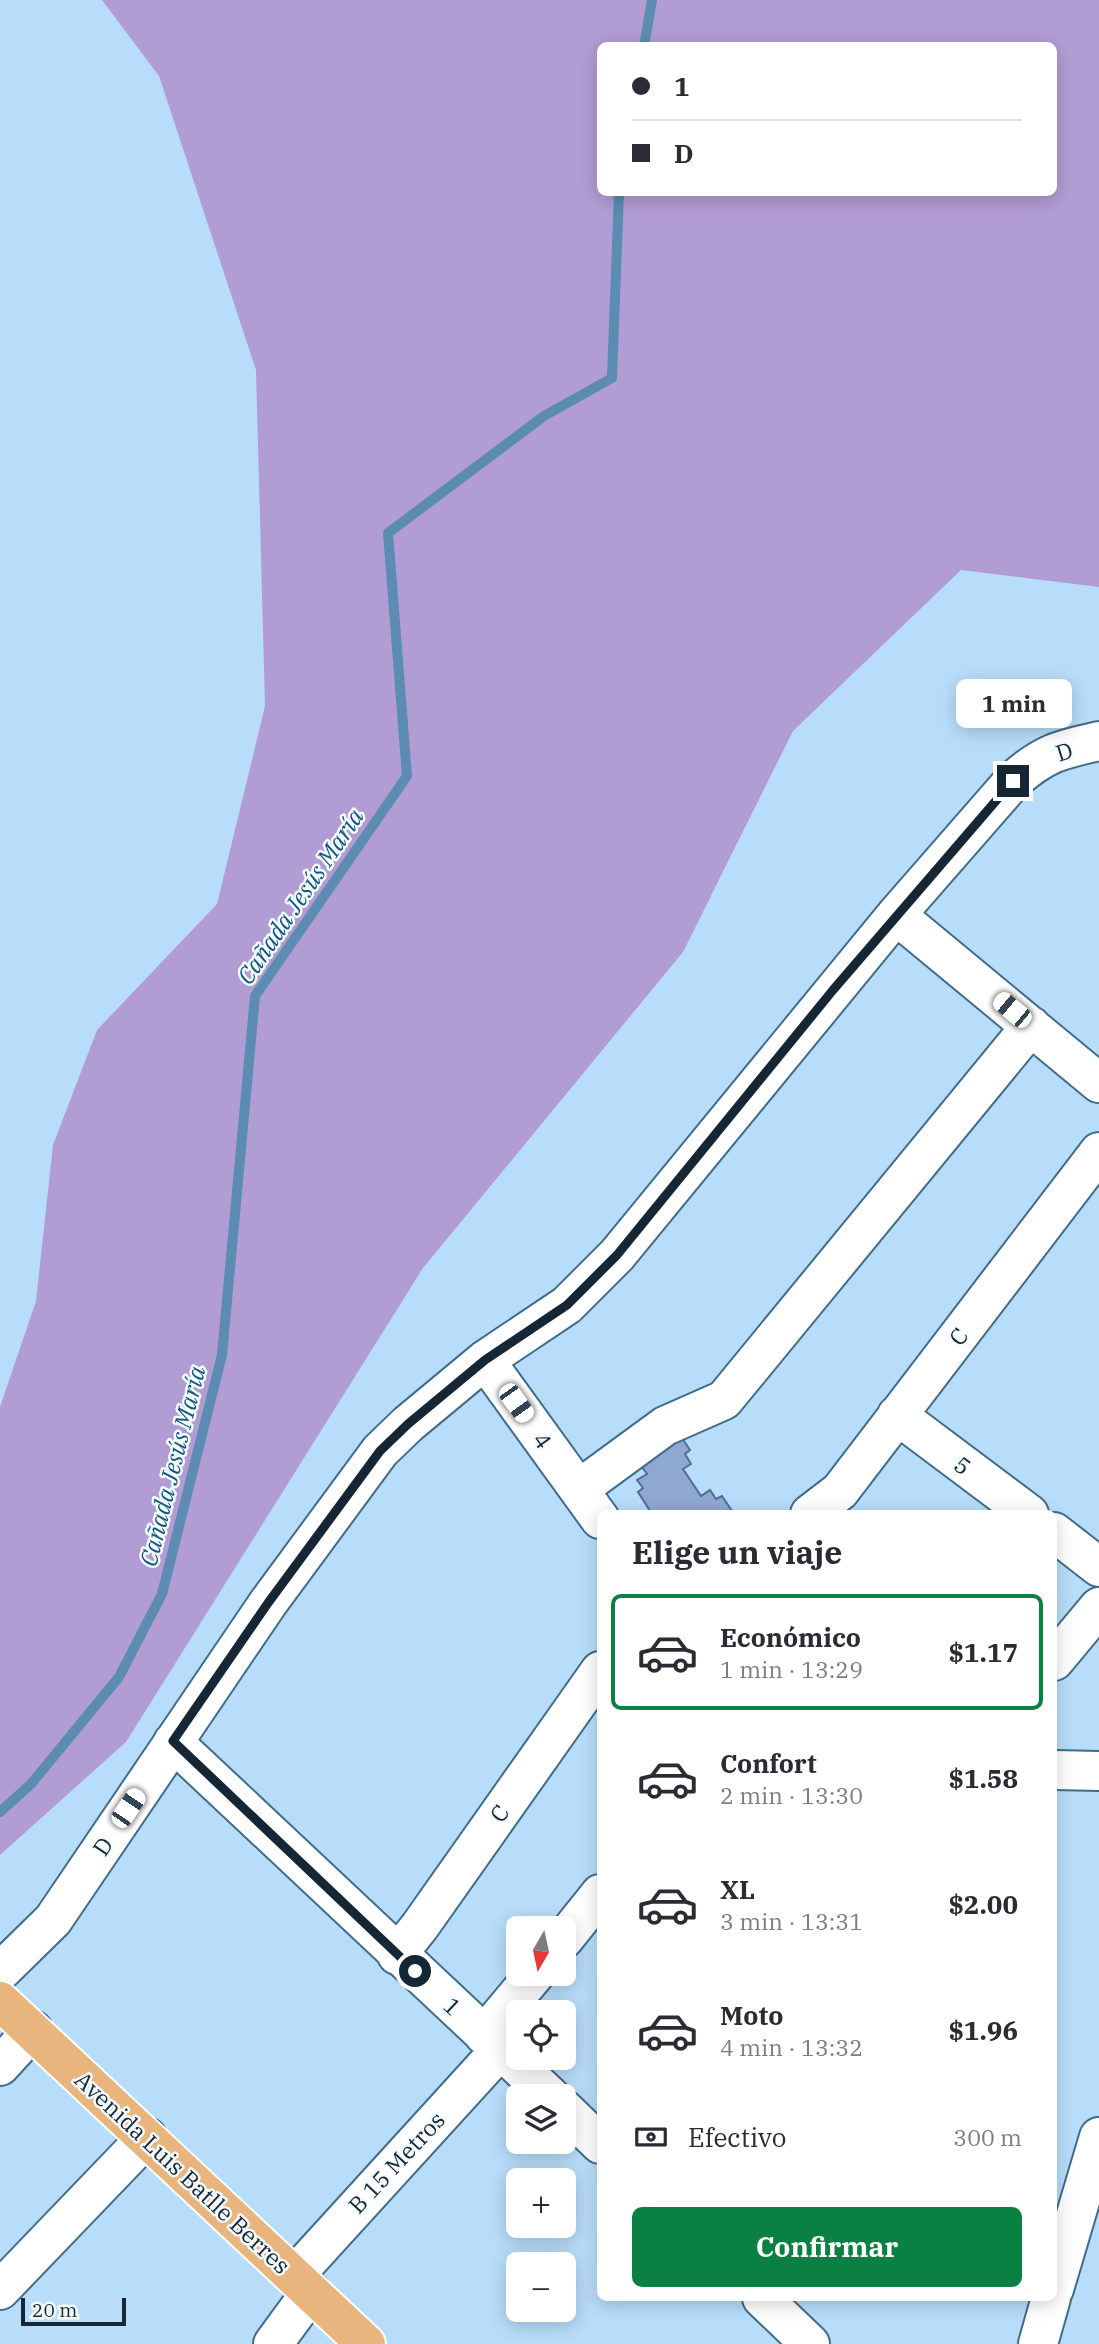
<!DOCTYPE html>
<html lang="es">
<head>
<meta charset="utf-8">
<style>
	:root { --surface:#fff; --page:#f2f2f3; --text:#2b2b33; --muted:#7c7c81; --line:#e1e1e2; --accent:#0b8043 }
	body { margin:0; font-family:"IBM Plex Serif",serif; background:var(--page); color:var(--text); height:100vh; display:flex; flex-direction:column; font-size:26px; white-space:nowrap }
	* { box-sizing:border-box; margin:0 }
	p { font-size:23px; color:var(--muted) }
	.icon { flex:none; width:38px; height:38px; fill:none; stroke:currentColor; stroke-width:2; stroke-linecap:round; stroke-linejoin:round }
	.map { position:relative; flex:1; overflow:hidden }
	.drawer { position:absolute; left:597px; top:1510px; width:460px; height:791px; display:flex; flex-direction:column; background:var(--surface); border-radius:10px; box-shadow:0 4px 18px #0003 }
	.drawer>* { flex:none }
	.hud { position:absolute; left:597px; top:42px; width:460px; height:154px; border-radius:10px; box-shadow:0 4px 18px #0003; display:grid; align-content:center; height:154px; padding:0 35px; background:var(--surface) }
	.needle { width:46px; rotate:189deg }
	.fabs { position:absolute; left:506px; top:1916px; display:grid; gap:14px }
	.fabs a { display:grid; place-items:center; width:70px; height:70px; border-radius:10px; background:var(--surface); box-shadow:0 4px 18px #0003; font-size:35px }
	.scale { position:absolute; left:21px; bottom:18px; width:105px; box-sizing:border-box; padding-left:7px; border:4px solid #152735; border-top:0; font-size:19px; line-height:24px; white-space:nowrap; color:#152735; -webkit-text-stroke:5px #f5fafd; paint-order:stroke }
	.end { position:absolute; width:32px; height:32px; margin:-16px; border:9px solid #152735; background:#fff; box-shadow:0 0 0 4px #fff }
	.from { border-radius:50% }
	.bubble { position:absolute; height:49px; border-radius:10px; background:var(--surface); box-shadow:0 4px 18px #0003; font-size:23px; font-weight:700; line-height:49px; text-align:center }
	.car { position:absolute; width:21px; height:42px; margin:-21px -10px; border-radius:9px; box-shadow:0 0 5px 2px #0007; background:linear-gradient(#fff 24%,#345 0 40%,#fff 0 76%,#345 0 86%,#fff 0) }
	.hud b { display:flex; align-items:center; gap:24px; height:66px; font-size:26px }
	.hud b+b { border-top:2px solid var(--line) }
	.hud i { width:18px; height:18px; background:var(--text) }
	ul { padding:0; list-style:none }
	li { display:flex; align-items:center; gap:21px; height:116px; margin:0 14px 10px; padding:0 21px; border:4px solid transparent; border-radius:10px }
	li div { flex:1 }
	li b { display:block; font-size:26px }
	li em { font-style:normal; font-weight:700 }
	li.current { border-color:var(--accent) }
	li>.icon { width:63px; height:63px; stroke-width:1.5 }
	h2 { padding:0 35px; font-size:32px; line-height:84px }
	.pay { display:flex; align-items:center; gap:18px; height:77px; padding:0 35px; font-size:26px }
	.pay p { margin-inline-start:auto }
	.cta { display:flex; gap:14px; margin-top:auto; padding:14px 35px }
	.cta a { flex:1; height:80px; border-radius:10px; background:var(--accent); color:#fff; font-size:28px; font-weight:700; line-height:80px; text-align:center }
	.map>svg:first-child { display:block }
</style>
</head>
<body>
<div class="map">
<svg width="1099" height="2344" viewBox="0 0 1099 2344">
	<rect width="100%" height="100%" fill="#b8ddfa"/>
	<path fill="#b29cd4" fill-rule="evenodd" d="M102,0H1099V587L961,570L793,731L683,952L423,1268L126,1742L0,1855V1407L36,1301L53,1145L97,1030L217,904L265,706L256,370L159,76ZM600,46H1054V192H600Z"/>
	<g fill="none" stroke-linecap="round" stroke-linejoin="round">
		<path stroke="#5c8cb1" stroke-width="10" d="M644,46L652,0
			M0,1812L31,1784L119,1677L162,1594L222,1355L255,996L407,776L388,533L544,416L612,378L619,192"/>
	</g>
	<path fill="#8fa7d3" stroke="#546b94" stroke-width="2" d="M678,1432L690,1450L685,1454L691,1464L683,1469L701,1496L710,1490L716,1499L722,1496L734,1514H652L638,1492L643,1488L637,1480L647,1474L637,1460Z"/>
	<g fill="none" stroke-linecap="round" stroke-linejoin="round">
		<g stroke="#406c8c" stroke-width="42">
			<path id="minor" d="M896,915L1099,1083
				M485,1360L600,1519
				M897,1415L1029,1514
				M579,1489L665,1426L724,1400L1031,1026
				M810,1514L840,1491L1099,1152
				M1054,1532L1099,1567
				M1054,1661L1099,1607
				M173,1742L550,2096
				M1054,1770L1099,1771
				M564,1939L600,1894
				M397,1955L420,1926L600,1671
				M0,1972L53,1920L268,1603L380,1451L408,1424L485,1360L567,1305L617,1255L896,915L1013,781C1044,753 1059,750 1099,741
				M484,2035L535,1974
				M0,2066L33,2030
				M564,2109L600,2144
				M294,2276L500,2050
				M1054,2289L1099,2137
				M0,2290L147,2137
				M762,2298L810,2344
				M273,2344L311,2292
				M1038,2344L1051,2298"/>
		</g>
		<g stroke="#fff" stroke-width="42">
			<path id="major" d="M0,2001L366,2344"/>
		</g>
		<use href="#minor" stroke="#fff" stroke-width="38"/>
		<use href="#major" stroke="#e8b57f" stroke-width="38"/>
	</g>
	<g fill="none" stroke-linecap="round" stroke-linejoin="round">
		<path stroke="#152735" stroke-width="9" d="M415,1971L173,1741L268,1603L380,1451L408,1424L485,1360L567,1305L617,1255L833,990L1013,781"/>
	</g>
	<g text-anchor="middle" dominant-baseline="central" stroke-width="5" stroke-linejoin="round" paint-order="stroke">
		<g font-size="23" fill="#152735" stroke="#f5fafd">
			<text transform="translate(1064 751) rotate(-18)">D</text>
			<text transform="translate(958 1336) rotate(-53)">C</text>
			<text transform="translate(543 1440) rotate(54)">4</text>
			<text transform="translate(963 1465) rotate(37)">5</text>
			<text transform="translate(499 1813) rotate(-55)">C</text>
			<text transform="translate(102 1846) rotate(-56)">D</text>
			<text transform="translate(453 2006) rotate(43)">1</text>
			<text transform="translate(396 2162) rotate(-47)">B 15 Metros</text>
			<text transform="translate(183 2172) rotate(43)">Avenida Luis Batlle Berres</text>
		</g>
		<g font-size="24" font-style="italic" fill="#0d5782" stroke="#f5fafd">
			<text transform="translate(300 896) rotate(-56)">Cañada Jesús María</text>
			<text transform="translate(172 1466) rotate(-76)">Cañada Jesús María</text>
		</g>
	</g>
</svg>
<div class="fabs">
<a><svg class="needle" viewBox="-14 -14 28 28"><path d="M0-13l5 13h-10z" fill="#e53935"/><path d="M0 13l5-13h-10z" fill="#7c7c81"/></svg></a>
<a><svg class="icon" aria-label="locate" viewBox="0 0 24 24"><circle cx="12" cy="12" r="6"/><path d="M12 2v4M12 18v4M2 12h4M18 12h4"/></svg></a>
<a><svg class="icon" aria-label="layers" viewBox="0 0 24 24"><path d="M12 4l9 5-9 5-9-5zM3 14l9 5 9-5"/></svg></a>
<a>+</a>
<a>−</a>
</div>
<div class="scale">20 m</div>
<i class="end from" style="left:415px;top:1971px"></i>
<i class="end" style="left:1013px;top:781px"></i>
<div class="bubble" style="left:956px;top:679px;width:116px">1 min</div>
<i class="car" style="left:1012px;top:1010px;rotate:310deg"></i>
<i class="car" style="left:516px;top:1403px;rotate:144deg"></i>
<i class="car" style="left:128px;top:1808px;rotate:34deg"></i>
<div class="hud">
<b><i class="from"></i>1</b>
<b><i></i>D</b>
</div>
<section class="drawer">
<h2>Elige un viaje</h2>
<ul>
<li class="current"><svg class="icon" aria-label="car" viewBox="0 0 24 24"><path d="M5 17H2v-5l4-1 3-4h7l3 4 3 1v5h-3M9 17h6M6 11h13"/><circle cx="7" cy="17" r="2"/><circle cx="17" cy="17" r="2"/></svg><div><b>Económico</b><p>1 min · 13:29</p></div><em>$1.17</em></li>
<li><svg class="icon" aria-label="car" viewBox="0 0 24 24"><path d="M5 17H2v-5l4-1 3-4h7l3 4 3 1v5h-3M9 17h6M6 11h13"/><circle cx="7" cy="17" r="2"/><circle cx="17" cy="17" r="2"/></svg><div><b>Confort</b><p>2 min · 13:30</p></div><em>$1.58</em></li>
<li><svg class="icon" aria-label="car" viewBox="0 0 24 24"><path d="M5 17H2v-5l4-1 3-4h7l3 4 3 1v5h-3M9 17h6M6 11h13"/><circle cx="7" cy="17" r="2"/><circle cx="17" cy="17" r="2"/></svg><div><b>XL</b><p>3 min · 13:31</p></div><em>$2.00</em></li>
<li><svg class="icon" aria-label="car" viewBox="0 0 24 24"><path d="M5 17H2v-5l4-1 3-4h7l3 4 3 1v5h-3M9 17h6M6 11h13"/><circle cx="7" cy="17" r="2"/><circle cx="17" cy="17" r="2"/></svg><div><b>Moto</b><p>4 min · 13:32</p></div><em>$1.96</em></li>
</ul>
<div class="pay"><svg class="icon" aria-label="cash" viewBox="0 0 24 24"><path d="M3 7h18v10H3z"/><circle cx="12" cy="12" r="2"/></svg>Efectivo<p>300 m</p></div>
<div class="cta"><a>Confirmar</a></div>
</section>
</div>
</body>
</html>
